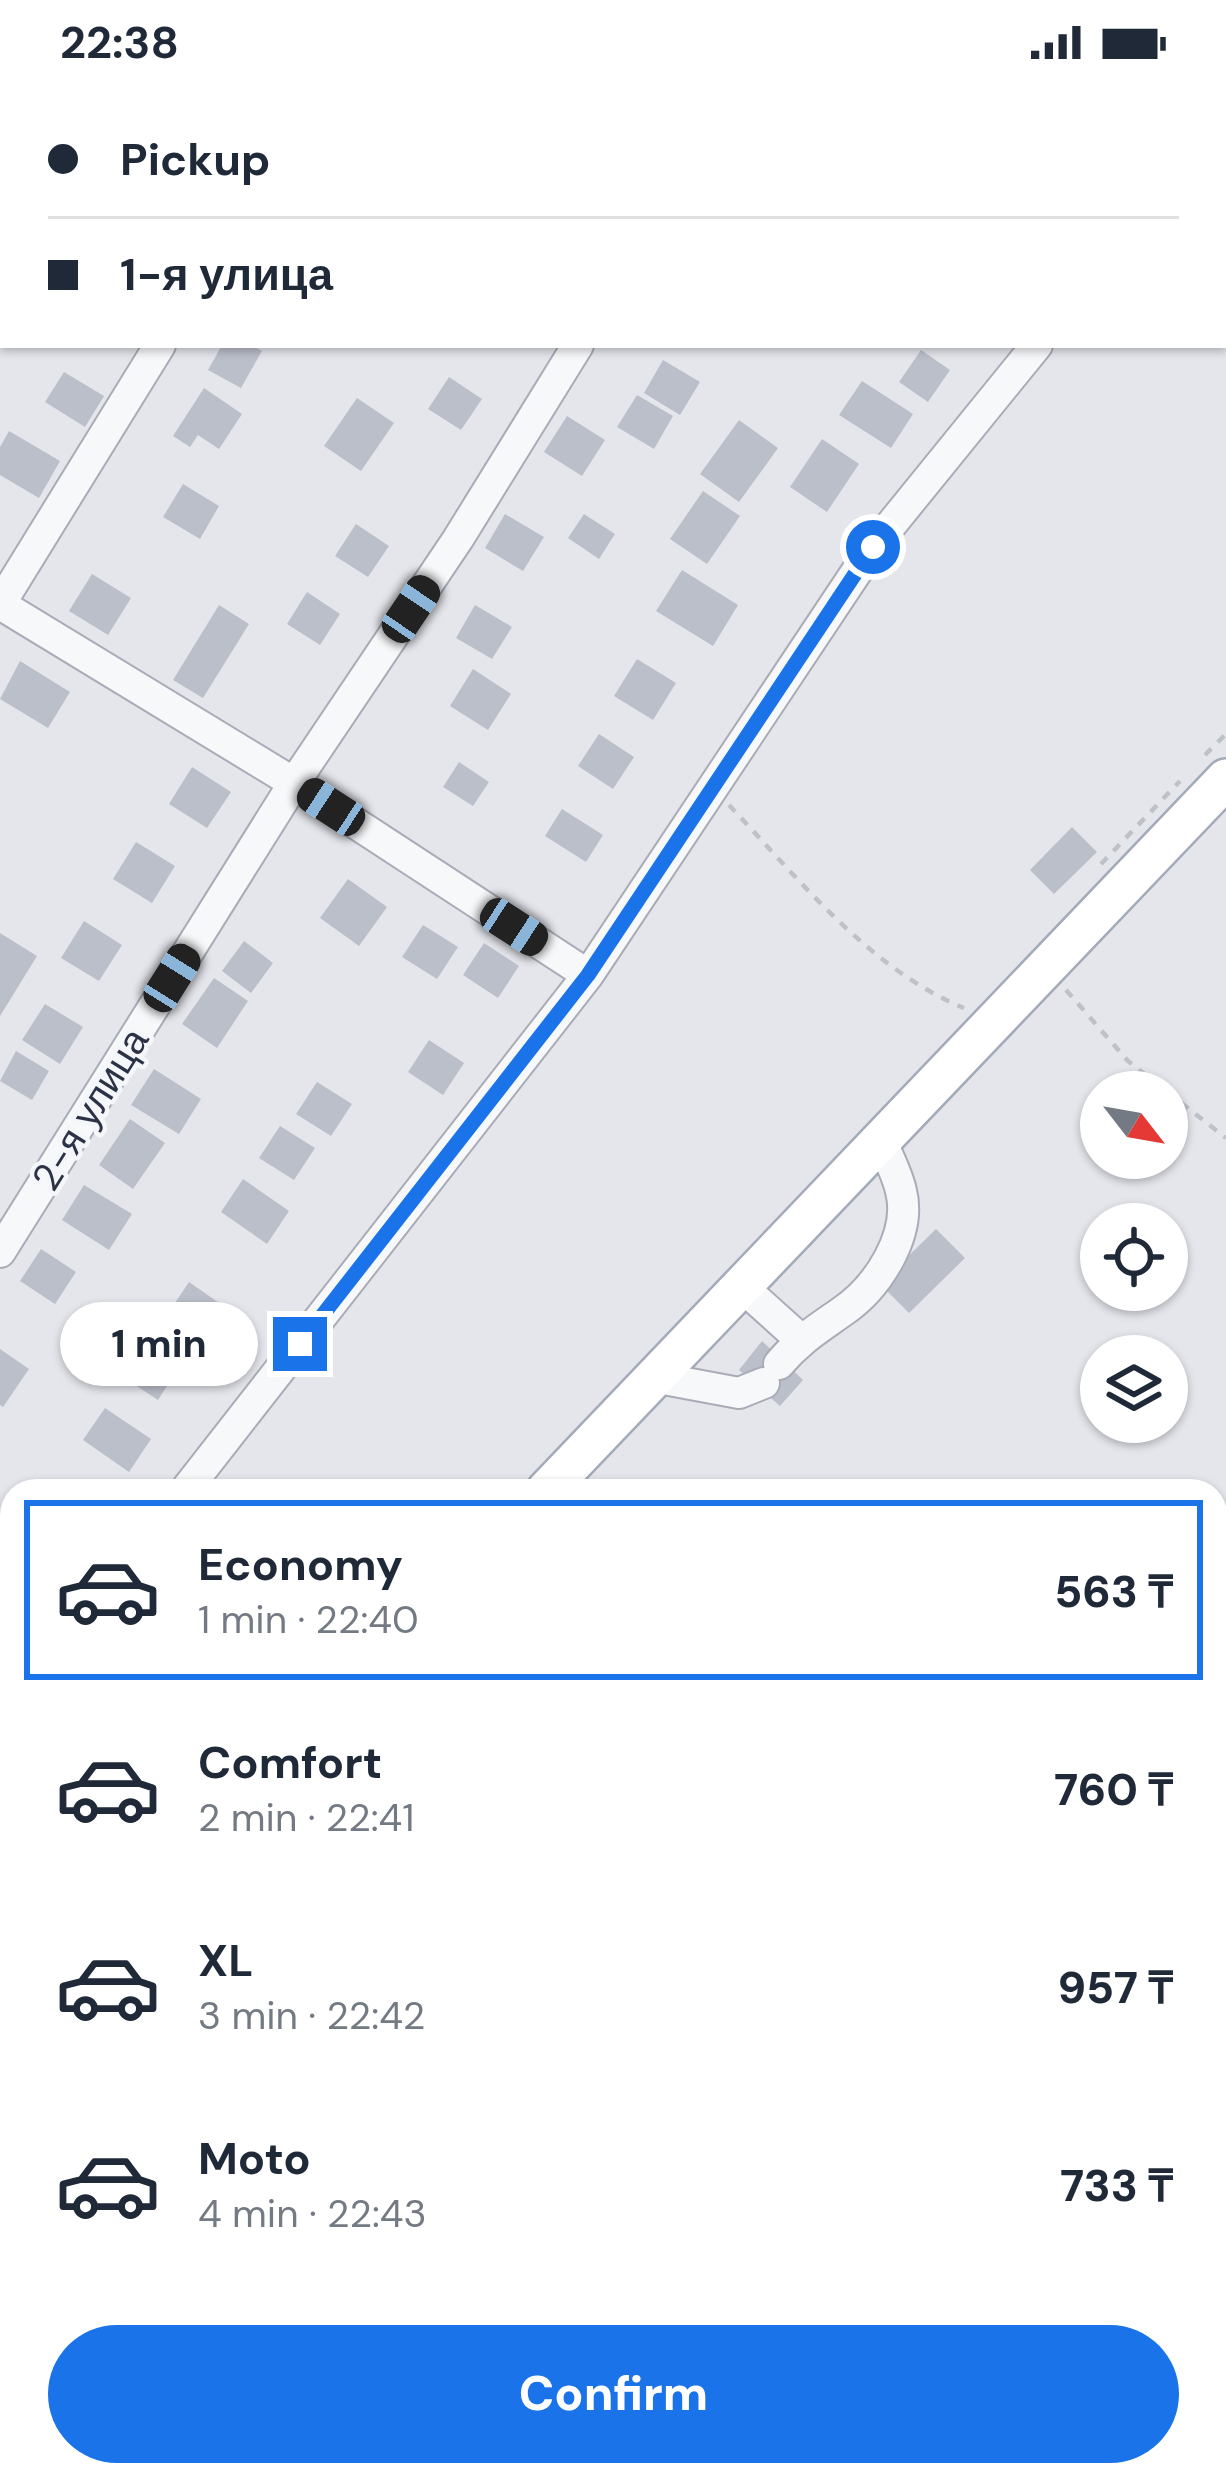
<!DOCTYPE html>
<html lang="en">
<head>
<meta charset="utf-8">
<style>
	:root { --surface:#fff; --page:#f6f6f7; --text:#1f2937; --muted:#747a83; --line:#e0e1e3; --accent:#1a73e8 }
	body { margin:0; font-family:"DM Sans",sans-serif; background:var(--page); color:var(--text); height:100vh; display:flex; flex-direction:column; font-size:45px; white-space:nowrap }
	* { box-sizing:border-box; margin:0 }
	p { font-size:39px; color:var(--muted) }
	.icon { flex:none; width:66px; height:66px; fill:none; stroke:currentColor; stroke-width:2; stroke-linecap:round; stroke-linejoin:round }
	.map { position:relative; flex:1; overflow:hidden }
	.panel { position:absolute; left:0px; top:1395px; width:1227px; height:1008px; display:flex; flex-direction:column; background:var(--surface); border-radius:36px 36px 0 0; box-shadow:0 3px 9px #0004 }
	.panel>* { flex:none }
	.guide { position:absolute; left:0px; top:0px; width:1227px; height:264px; box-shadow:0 3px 9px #0004; display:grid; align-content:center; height:264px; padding:0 48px; background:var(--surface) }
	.needle { width:78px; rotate:121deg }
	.tools { position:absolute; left:1080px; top:987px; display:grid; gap:24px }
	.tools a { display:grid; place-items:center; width:108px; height:108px; border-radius:50%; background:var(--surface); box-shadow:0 3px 9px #0004; font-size:60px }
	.end { position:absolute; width:54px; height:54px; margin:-27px; border:15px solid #1a73e8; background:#fff; box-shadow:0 0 0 6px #fff }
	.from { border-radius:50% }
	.bubble { position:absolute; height:84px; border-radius:42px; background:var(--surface); box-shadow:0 3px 9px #0004; font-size:39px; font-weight:800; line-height:84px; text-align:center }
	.car { position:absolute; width:36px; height:72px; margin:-36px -18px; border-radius:15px; box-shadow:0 0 9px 3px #0007; background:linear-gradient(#222 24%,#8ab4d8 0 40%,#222 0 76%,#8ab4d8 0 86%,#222 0) }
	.guide b { display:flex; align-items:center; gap:42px; height:114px; font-size:45px }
	.guide b+b { border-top:3px solid var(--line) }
	.guide i { width:30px; height:30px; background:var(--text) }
	ul { padding:21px 0 0; list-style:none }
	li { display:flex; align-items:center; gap:36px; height:180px; margin:0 24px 18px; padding:0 24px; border:6px solid transparent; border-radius:0px }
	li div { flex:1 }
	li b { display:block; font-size:45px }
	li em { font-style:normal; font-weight:800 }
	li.on { border-color:var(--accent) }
	li>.icon { width:108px; height:108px; stroke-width:1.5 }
	.button { display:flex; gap:24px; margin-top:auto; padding:24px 48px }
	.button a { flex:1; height:138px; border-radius:72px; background:var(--accent); color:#fff; font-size:48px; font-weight:800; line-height:138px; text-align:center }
	.status { display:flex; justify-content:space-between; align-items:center; height:84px; padding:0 60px; background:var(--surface); direction:ltr }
	.status svg { height:33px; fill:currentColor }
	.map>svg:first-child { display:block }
</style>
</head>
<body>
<div class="status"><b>22:38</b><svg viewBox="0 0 49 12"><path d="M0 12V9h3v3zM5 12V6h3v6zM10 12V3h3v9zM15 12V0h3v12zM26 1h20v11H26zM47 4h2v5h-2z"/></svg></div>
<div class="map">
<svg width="1226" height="2403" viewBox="0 0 1226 2403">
	<rect width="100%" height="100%" fill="#e4e6ec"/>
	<path fill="#bbbfca" d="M222,261H251L262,267L241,304L208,286Z
		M921,266L950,286L928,318L899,298Z
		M663,276L700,298L680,331L644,309Z
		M64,288L104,312L85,343L45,318Z
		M449,293L482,315L461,346L428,325Z
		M862,297L913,330L891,364L839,331Z
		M204,304L242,330L219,365L198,351L190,363L173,352Z
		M637,311L673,332L654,365L617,343Z
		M357,314L394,339L361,387L324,362Z
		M567,332L605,356L582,392L544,368Z
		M739,336L778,364L739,418L700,390Z
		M9,347L60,377L39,414L0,391V363Z
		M822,355L859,380L827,428L790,403Z
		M183,400L219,422L200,455L163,433Z
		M703,407L740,432L707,480L670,455Z
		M505,430L544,453L523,487L485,464Z
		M584,430L615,450L599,475L568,454Z
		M356,440L389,462L368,493L335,472Z
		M682,486L738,521L713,562L656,527Z
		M92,490L131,514L108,551L69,527Z
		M307,508L340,530L320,561L287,540Z
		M219,521L249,540L203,614L173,596Z
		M475,521L512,543L492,575L456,554Z
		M637,575L676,599L653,636L614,612Z
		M20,577L70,608L48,644L0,615Z
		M473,585L511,610L488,646L450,622Z
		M599,650L634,673L613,705L578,682Z
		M459,678L489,698L473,722L443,703Z
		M192,683L231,708L207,744L169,720Z
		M562,725L603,751L586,778L545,752Z
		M1072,743L1097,768L1054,810L1030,786Z
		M136,758L175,782L152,819L113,795Z
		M348,795L387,823L359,862L320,834Z
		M84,837L122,861L99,897L61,874Z
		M423,841L458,863L437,895L402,873Z
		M0,849L37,872L0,932Z
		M244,857L273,879L251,909L222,887Z
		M484,859L519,882L498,914L463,891Z
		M214,894L248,917L217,964L182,940Z
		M45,920L83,943L60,980L22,956Z
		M429,956L464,979L443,1011L408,988Z
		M16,967L49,987L32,1016L0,997Z
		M154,985L201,1015L179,1050L131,1021Z
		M317,998L352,1020L331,1052L296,1030Z
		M130,1035L165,1059L133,1105L99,1081Z
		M280,1042L315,1064L294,1096L259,1074Z
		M243,1095L289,1127L267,1160L221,1128Z
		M84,1101L132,1130L109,1166L62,1136Z
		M936,1145L965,1174L909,1229L880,1200Z
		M41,1165L76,1188L55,1220L20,1197Z
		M189,1198L235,1230L212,1262L167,1231Z
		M762,1257L803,1296L780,1322L739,1286Z
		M144,1260L179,1283L158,1316L123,1293Z
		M0,1265L29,1285L3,1323L0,1321Z
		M105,1324L151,1355L129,1388L83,1356Z
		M12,2212V2284L0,2293V2220Z
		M0,2361L12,2363V2393L0,2391Z
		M20,2391H61L59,2399Z
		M70,2391H110L109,2403H68Z
		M266,2391H306L304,2403H264Z
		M402,2391H443L441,2403H400Z
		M696,2391H738L737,2403H695Z
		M813,2391H860L858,2403L812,2398Z"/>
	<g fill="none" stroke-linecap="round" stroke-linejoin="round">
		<g stroke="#a9acb7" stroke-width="34">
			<path id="minor" d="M774,0L780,3
				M319,3L321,0
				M738,3L740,0
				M1224,41L1226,39
				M0,520L294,699L588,891
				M0,520L160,261
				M0,1168L294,699L458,455L578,261
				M740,1201L800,1255
				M779,1280C799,1256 819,1244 843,1227C878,1203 912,1150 901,1107C897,1089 887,1071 880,1054
				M653,1293L739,1309L764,1299
				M185,1407L588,891L873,463L1037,261
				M0,1448L12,1456
				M0,1652L12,1636
				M1215,1902L1224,1837
				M479,2403L482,2391
				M771,2403L772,2391
				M1148,2403L1149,2391"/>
		</g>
		<g stroke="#a3aab8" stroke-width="44">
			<path id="major" d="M546,1407L1226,695
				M159,2403L160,2391"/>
		</g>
		<path stroke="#bec1c7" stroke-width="4.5" stroke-dasharray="9 9" stroke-linecap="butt" d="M1205,671L1226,650
			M729,721C798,794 869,885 964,924
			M1101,780L1180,697
			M1066,906L1128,977L1226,1054"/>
		<use href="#minor" stroke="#f7f8fa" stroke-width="30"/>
		<use href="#major" stroke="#fff" stroke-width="39"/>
	</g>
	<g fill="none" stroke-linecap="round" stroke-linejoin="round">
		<path stroke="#1a73e8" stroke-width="15" d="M300,1260L588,891L873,463"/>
	</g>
	<g text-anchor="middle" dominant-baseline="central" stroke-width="9" stroke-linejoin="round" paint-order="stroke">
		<g font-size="39" fill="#2b3245" stroke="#f4f6f9">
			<text transform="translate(90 1025) rotate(-58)">2-я улица</text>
		</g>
	</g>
</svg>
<div class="tools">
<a><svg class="needle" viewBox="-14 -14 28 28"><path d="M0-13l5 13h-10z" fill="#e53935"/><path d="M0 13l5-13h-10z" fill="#747a83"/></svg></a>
<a><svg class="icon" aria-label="locate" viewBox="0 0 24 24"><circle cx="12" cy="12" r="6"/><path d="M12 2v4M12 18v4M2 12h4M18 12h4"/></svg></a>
<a><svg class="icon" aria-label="layers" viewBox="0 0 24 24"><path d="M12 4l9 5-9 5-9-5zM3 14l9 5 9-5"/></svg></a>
</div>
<i class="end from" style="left:873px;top:463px"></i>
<i class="end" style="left:300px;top:1260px"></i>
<div class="bubble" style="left:60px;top:1218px;width:198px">1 min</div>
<i class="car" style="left:411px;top:525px;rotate:34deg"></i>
<i class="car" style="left:331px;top:723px;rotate:303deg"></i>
<i class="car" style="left:514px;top:843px;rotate:123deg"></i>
<i class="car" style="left:172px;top:894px;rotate:32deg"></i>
<div class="guide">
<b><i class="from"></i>Pickup</b>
<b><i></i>1-я улица</b>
</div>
<section class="panel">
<ul>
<li class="on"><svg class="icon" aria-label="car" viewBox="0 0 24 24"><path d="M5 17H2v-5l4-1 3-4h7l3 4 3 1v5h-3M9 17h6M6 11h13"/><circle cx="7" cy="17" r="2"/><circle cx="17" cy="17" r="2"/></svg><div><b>Economy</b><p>1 min · 22:40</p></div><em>563 ₸</em></li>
<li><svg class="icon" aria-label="car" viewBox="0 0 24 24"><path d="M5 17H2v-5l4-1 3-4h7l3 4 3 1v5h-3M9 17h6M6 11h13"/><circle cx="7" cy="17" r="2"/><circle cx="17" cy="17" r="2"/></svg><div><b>Comfort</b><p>2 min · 22:41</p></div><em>760 ₸</em></li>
<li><svg class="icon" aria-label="car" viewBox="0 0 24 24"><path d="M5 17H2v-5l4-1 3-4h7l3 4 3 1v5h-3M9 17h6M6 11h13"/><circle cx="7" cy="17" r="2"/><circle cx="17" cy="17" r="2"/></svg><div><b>XL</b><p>3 min · 22:42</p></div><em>957 ₸</em></li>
<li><svg class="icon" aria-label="car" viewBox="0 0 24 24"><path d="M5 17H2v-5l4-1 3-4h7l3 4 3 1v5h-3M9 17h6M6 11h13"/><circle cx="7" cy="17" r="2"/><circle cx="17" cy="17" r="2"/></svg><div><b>Moto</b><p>4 min · 22:43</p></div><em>733 ₸</em></li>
</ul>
<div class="button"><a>Confirm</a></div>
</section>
</div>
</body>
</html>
